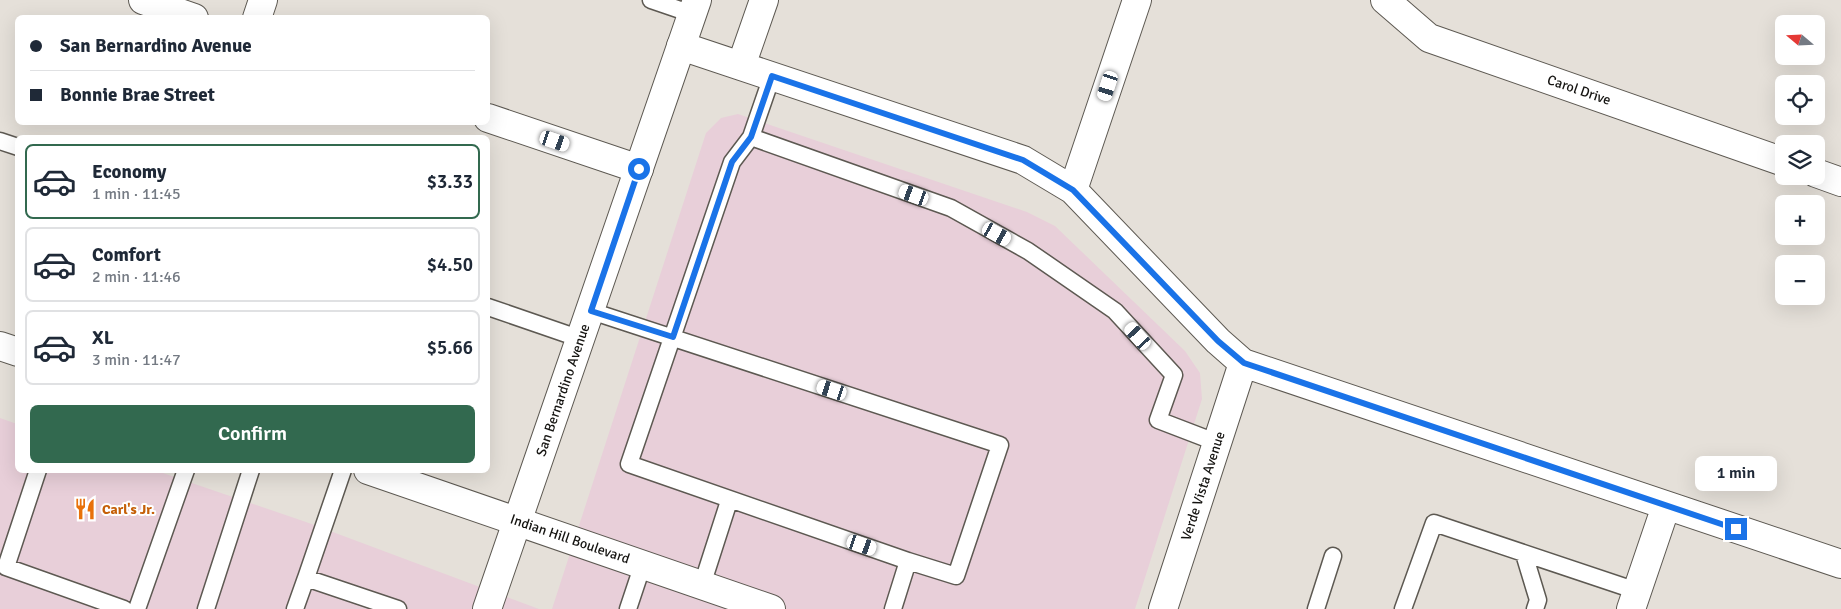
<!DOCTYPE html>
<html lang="en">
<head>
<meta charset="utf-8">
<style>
	:root { --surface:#fff; --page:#f6f6f7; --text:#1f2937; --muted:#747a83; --line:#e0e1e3; --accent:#32694f }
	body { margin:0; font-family:Signika,sans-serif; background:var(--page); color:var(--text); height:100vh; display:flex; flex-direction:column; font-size:19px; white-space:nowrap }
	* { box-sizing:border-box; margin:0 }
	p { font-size:16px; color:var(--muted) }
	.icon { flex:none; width:28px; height:28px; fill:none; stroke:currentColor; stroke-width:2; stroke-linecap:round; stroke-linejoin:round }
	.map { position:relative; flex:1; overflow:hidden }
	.details { position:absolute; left:15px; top:135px; width:475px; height:338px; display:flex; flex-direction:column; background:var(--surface); border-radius:8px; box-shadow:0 5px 20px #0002 }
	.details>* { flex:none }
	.top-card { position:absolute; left:15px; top:15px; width:475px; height:110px; border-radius:8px; box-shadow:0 5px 20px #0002; display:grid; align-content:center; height:110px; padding:0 15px; background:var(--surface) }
	.needle { width:32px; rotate:289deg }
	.buttons { position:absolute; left:1775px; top:15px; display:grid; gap:10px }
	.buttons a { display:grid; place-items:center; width:50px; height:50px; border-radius:8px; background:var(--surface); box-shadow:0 5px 20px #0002; font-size:25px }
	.end { position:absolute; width:22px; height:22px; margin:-11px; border:6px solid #1a73e8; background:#fff; box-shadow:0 0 0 2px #fff }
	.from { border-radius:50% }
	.bubble { position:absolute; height:35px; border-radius:8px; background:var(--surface); box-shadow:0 5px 20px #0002; font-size:16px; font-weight:600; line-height:35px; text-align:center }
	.car { position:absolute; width:15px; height:30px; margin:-15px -8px; border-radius:6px; box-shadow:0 0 4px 1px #0007; background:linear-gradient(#fff 24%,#345 0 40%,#fff 0 76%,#345 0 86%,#fff 0) }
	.top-card b { display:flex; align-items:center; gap:18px; height:48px; font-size:19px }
	.top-card b+b { border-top:1px solid var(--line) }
	.top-card i { width:12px; height:12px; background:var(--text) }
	ul { padding:9px 0 0; list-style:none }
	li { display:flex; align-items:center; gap:15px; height:75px; margin:0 10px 8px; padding:0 5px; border:2px solid var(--line); border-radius:8px }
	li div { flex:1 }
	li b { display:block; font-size:19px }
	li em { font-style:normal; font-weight:600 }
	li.current { border-color:var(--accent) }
	li>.icon { width:45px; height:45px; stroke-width:1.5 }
	.button { display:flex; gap:10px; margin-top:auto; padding:10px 15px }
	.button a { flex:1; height:58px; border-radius:8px; background:var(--accent); color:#fff; font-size:20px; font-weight:600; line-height:58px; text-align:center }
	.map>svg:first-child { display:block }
</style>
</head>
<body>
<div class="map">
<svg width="1841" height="609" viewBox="0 0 1841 609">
	<rect width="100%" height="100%" fill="#e5e0d9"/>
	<path fill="#e8cfd9" d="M738,114L1027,212L1055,226L1185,351L1200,373L1202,399L1135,609H552L706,133L721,118Z
		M0,418L17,424L18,470H154L306,522L539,609H0Z"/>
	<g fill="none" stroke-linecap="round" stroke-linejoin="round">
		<g stroke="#5d5952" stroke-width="19">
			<path id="service" d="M651,0L692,14
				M772,76L751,137L951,208L1028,251L1115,311L1174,375L1158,420L1218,443
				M751,137L732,162L629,464L908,561
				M0,141L18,147
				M488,307L581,339
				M591,311L1000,445L956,576L908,561L893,609
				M38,470L6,567L124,609
				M343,470L306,578L398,609
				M1524,554L1538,600L1535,609
				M702,585L729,501
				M137,609L186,470
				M206,609L251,470
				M295,609L306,578
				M628,609L643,564
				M1316,609L1333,556
				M1403,609L1434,523L1637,591"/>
		</g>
		<g stroke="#5d5952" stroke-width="30">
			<path id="minor" d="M143,0L194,18
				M1385,0L1429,38L1784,162
				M257,18L263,0
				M681,46L1023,160L1073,190L1218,341L1243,363L1841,564
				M741,66L764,0
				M488,118L639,169
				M1816,173L1841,182
				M1073,190L1137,0
				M1163,609L1243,363
				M1631,609L1666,506"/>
		</g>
		<g stroke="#5d5952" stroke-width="30">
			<path id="secondary" d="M487,609L697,0"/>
		</g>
		<g stroke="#5d5952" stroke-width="30">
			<path id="primary" d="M0,346L18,352
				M368,470L771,609"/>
		</g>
		<use href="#service" stroke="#fff" stroke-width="16"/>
		<use href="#minor" stroke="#fff" stroke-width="28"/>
		<use href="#secondary" stroke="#fff" stroke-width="28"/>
		<use href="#primary" stroke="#fff" stroke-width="28"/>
	</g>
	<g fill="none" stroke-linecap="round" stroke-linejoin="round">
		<path stroke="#1a73e8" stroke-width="6" d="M639,169L591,311L673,337L732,162L751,137L772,76L1023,160L1073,190L1218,341L1244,363L1736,529"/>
	</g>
	<defs>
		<g id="restaurant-bare" transform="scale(1.725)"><path d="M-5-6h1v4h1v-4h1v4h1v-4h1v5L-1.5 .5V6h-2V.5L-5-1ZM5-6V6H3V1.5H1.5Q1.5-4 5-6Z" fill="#e8710a" stroke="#fff" stroke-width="2.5" paint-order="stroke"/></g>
	</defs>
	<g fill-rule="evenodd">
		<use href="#restaurant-bare" x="85" y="509"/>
	</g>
	<g text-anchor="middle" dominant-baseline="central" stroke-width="4" stroke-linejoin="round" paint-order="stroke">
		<g font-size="14" fill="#141310" stroke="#fff">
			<text transform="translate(1579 90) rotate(19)">Carol Drive</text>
			<text transform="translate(563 390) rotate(-71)">San Bernardino Avenue</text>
			<text transform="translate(1203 486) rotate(-72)">Verde Vista Avenue</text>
			<text transform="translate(570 539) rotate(19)">Indian Hill Boulevard</text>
		</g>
		<g font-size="14" font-weight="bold" fill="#c56008" stroke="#fff" text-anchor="start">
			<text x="102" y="509">Carl's Jr.</text>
		</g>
	</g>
</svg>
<div class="buttons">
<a><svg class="needle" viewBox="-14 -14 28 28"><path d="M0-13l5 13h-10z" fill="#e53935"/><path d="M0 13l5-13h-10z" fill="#747a83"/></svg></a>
<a><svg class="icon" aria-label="locate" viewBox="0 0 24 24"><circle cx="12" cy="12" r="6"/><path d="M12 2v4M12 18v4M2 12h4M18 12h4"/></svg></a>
<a><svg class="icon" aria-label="layers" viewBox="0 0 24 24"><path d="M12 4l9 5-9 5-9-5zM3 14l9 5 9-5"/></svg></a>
<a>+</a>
<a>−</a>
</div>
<i class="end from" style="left:639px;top:169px"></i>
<i class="end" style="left:1736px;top:529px"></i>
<div class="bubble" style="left:1695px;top:456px;width:82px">1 min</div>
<i class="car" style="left:1108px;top:86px;rotate:198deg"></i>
<i class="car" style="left:555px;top:141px;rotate:109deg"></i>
<i class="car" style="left:914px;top:195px;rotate:290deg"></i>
<i class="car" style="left:997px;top:234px;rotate:119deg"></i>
<i class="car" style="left:1138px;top:336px;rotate:318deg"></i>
<i class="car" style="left:832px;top:390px;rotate:288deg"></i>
<i class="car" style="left:862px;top:545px;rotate:109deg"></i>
<div class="top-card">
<b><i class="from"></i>San Bernardino Avenue</b>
<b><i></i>Bonnie Brae Street</b>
</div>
<section class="details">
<ul>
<li class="current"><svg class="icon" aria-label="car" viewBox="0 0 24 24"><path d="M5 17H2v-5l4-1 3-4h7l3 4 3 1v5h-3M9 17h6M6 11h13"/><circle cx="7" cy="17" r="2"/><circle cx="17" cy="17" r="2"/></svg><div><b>Economy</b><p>1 min · 11:45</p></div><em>$3.33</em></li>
<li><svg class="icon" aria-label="car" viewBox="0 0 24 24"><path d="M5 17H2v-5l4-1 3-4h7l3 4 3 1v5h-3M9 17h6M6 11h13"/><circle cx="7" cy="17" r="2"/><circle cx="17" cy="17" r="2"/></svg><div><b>Comfort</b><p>2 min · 11:46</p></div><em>$4.50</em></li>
<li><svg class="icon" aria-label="car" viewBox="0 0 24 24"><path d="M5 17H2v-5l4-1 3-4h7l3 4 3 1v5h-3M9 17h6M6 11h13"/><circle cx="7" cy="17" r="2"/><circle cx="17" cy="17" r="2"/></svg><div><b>XL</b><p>3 min · 11:47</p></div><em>$5.66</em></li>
</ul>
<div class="button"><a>Confirm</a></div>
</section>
</div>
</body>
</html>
